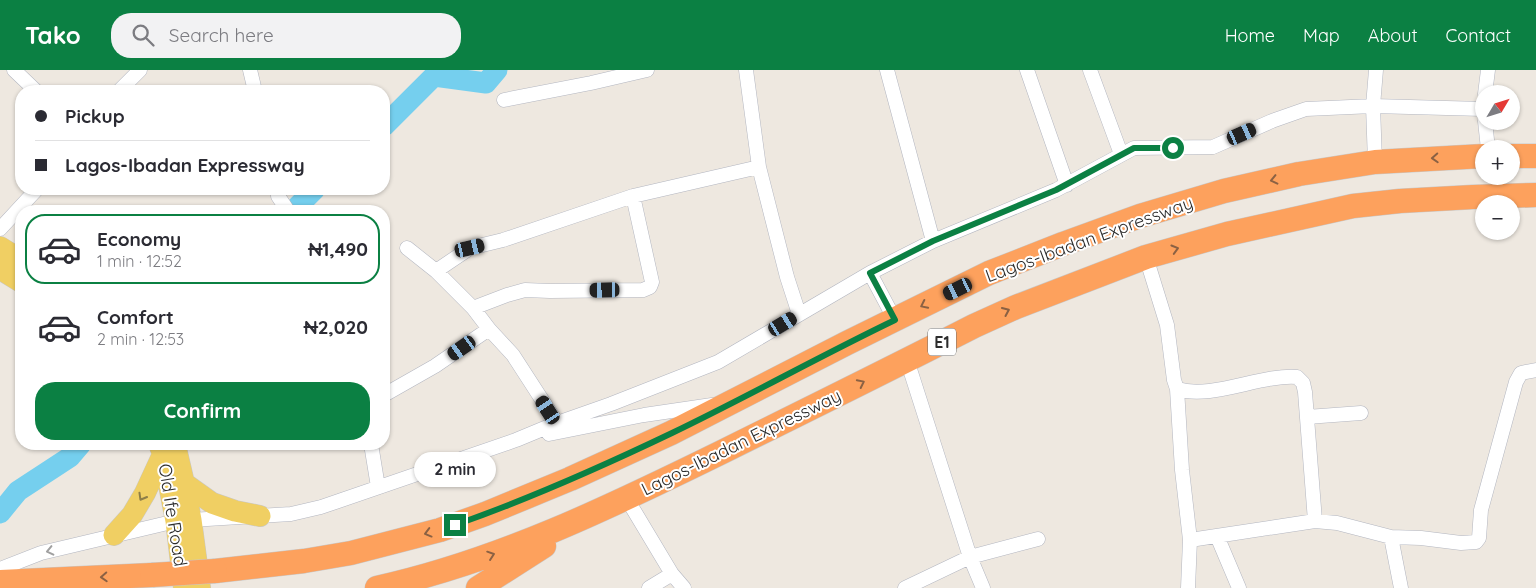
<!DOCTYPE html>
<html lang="en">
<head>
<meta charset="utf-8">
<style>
	:root { --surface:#fff; --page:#f2f2f3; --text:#2b2b33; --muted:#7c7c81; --line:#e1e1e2; --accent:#0b8043 }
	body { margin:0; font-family:Quicksand,sans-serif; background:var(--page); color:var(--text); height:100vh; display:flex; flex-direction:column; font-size:19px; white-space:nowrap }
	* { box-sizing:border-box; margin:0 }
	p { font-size:16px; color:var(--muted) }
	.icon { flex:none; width:28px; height:28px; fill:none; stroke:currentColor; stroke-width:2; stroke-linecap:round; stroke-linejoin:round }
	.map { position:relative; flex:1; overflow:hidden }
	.sheet { position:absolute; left:15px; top:135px; width:375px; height:245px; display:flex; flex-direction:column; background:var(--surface); border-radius:20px; box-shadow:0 1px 4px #0004 }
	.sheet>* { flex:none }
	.hud { position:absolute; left:15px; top:15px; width:375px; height:110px; border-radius:20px; box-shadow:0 1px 4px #0004; display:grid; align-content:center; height:110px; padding:0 20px; background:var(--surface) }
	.needle { width:32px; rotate:52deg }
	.fabs { position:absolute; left:1475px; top:15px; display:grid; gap:10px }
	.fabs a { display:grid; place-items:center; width:45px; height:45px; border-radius:50%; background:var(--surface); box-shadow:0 1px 4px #0004; font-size:25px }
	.end { position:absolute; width:22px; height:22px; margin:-11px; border:6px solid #0b8043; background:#fff; box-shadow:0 0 0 2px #fff }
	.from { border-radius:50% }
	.bubble { position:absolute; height:35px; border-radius:18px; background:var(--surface); box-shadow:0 1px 4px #0004; font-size:16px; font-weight:700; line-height:35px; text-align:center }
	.car { position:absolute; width:15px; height:30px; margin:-15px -8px; border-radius:6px; box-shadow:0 0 4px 1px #0007; background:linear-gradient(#222 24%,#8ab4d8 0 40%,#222 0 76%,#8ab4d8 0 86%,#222 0) }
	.hud b { display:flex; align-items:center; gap:18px; height:48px; font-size:19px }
	.hud b+b { border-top:1px solid var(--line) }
	.hud i { width:12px; height:12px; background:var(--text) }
	ul { padding:9px 0 0; list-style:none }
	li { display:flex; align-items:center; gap:15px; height:70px; margin:0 10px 8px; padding:0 10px; border:2px solid transparent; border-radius:20px }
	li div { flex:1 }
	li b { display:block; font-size:19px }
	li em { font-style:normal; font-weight:700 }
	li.on { border-color:var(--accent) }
	li>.icon { width:45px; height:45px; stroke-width:1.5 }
	.cta { display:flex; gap:10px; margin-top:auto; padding:10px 20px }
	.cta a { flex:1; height:58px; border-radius:20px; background:var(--accent); color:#fff; font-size:20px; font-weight:700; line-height:58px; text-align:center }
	header { display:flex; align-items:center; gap:30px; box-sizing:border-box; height:70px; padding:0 25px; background:var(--accent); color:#fff }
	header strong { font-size:24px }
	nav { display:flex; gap:28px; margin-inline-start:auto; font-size:18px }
	.search { width:350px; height:45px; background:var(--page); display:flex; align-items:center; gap:12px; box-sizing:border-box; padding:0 18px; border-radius:20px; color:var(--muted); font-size:19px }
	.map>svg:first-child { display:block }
</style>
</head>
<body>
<header>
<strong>Tako</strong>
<div class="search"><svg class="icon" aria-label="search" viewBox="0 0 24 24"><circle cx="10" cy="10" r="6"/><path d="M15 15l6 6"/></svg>Search here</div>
<nav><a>Home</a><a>Map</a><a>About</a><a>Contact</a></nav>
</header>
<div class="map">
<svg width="1536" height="518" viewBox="0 0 1536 518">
	<rect width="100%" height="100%" fill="#eee8e0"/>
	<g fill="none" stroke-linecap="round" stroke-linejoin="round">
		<path stroke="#75cfee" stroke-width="21" d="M384,56L434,6L486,13L497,0
			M295,141L298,136L315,119
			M0,443L18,421L70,387L81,374"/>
		<g stroke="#b3b6c0" stroke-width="15">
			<path id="street" d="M14,0L36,21
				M250,0L255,21
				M746,0L759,97L787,207L799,244
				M887,0L933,171
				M1027,0L1067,115
				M1090,0L1121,84
				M119,21L140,0
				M1485,24L1488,0
				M504,30L591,13L647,0
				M1485,51L1488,79
				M1375,92L1373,36L1376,0
				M278,119V126L288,141
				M0,159L37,119
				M407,178L436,201L473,238L489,259L513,285L557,353
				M1146,187L1167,255L1174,310L1177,319L1182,400L1190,470L1188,518
				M436,201L470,178L503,170L633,126L759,97
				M870,203L895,250
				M473,238L507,225L525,220L550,221L643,220L650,217L652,212L633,126
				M907,290L970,487L983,518
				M1177,319C1212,330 1261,304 1297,307L1303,313L1305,322L1315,451
				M384,325L435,296L489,259
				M1307,347L1361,343
				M549,364L644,345L712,335
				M371,374L378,417
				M627,429L672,504L684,518
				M191,450L291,444L321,437L516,370L557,353L611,334L718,292L870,203L933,171L1056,120L1134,78L1213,77L1272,51L1306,39L1373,36L1483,39L1484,44
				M1217,466L1239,518
				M1391,467L1401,518
				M1190,470L1315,451L1337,453L1391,467L1421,468L1461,473L1476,472L1479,468L1481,440L1516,312L1521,303L1536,300
				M0,499L41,483L176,451
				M649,518L672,504
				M905,518L970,487L1038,469"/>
		</g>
		<g stroke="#c8c8c8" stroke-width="22">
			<path id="primary" d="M0,177L21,190
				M0,199L21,212
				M159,374L163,384L176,451L184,518
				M175,374L184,413L191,450L200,518
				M184,413L212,433L235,441L260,446
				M114,465L132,445L145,423L163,384"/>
		</g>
		<g stroke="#c8c8c8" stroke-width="25">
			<path id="highway" d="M1511,86H1536
				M215,501L304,491L351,483L440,460L485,444L570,409L671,363L847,273L989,203L1063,174L1140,146L1224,121L1299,104L1375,92L1484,86
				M0,512L152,505
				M377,518C499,491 610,437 720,383C805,341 890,299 974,256L1016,237L1146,187L1227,164L1353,136L1400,131L1473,127L1536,125
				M478,518L544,476"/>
		</g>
		<use href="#street" stroke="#fff" stroke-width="14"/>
		<use href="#primary" stroke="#f0cf63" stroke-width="21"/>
		<use href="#highway" stroke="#fda15d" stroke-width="24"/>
		<g stroke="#c8c8c8" stroke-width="25" stroke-linecap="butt">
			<path id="highway-bridge" d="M152,505L215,501"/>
		</g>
		<use href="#highway-bridge" stroke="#fda15d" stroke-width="24"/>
	</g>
	<defs><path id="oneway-chevron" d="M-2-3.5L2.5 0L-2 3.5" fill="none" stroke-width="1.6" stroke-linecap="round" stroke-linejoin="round" transform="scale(1.25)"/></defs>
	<g stroke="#8b6143">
		<use href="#oneway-chevron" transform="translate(1435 88) rotate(177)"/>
		<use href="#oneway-chevron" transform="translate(1274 110) rotate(167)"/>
		<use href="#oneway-chevron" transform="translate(1175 179) rotate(-16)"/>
		<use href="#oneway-chevron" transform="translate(924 235) rotate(154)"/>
		<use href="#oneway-chevron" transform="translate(1006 241) rotate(-24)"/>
		<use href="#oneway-chevron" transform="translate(861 313) rotate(-26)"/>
		<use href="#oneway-chevron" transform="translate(428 463) rotate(165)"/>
		<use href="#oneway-chevron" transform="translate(491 485) rotate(-19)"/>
		<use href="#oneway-chevron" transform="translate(104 507) rotate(177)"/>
	</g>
	<use stroke="#8e7e48" href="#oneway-chevron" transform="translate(142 427) rotate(120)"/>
	<use stroke="#a0a0a0" href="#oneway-chevron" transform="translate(50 481) rotate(167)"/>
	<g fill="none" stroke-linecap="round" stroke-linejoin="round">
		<path stroke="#0b8043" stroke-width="6" d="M455,455C529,429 601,397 672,363C747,327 820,286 895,250L870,203L933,171L1056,120L1134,78H1173"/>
	</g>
	<g text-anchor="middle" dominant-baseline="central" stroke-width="4" stroke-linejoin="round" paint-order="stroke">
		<rect fill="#fff" stroke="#6c6c6c" stroke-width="1" x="928" y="258.5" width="28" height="27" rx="4"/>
		<g font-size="16" font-weight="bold" fill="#2d2d2d">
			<text x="942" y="272">E1</text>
		</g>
		<g font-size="18" fill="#2d2d2d" stroke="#fff">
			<text transform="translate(1089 169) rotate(-20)">Lagos-Ibadan Expressway</text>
			<text transform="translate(741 372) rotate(-26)">Lagos-Ibadan Expressway</text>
			<text transform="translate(173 445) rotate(81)">Old Ife Road</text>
		</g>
	</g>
</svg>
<div class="fabs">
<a><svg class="needle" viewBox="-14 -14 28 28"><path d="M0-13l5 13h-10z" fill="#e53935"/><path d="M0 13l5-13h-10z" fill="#7c7c81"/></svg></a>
<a>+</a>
<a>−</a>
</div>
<i class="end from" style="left:1173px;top:78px"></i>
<i class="end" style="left:455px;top:455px"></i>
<div class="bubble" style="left:414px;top:382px;width:82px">2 min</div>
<i class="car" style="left:1242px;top:64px;rotate:66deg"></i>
<i class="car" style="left:470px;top:178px;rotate:77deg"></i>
<i class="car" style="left:958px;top:219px;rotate:244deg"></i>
<i class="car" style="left:605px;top:220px;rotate:269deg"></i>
<i class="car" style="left:783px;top:254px;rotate:59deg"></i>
<i class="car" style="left:462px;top:278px;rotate:235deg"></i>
<i class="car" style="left:548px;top:340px;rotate:327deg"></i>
<div class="hud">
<b><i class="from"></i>Pickup</b>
<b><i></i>Lagos-Ibadan Expressway</b>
</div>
<section class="sheet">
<ul>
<li class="on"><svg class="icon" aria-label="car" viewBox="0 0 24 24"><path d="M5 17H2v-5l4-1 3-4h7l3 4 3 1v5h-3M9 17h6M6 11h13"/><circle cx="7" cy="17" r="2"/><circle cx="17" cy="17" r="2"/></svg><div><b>Economy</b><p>1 min · 12:52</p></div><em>₦1,490</em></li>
<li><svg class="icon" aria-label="car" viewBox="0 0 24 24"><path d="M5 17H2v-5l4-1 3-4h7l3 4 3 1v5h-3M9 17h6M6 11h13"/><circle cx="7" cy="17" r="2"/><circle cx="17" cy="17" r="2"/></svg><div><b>Comfort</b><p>2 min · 12:53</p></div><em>₦2,020</em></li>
</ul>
<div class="cta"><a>Confirm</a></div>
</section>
</div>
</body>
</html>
